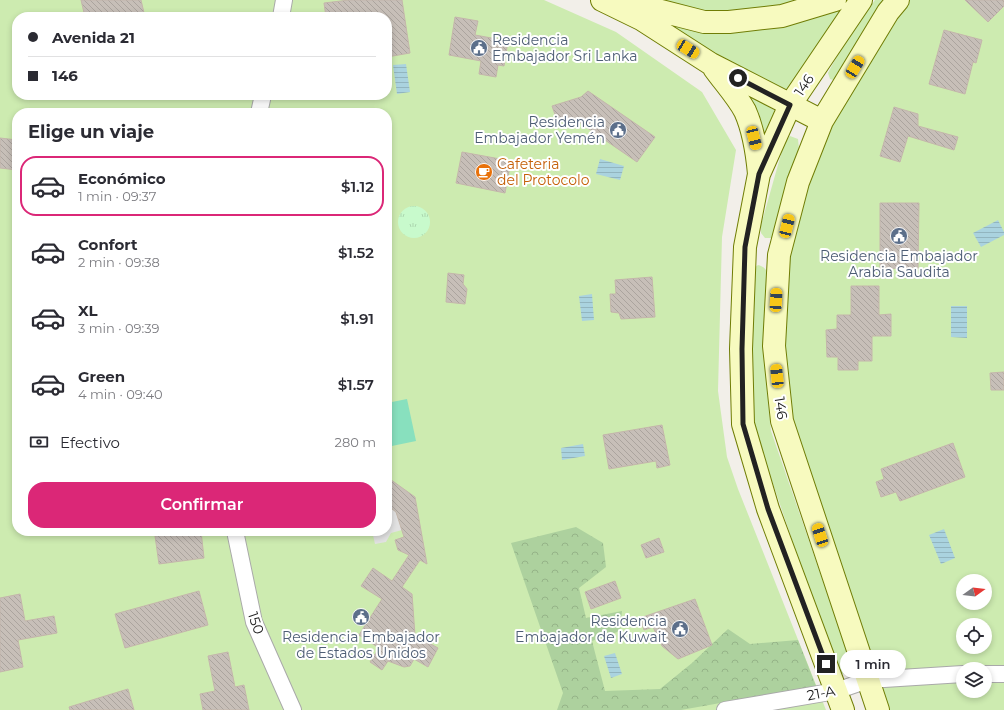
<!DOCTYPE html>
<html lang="es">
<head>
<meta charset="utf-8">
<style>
	:root { --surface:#fff; --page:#f7f7f7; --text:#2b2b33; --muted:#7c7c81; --line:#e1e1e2; --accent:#db2777 }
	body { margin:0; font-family:Montserrat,sans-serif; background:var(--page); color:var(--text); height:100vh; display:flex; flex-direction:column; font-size:15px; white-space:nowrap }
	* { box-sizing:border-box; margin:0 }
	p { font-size:13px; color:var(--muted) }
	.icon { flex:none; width:22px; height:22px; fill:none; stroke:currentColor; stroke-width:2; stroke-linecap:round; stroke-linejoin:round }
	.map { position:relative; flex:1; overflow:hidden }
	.panel { position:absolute; left:12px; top:108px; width:380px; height:428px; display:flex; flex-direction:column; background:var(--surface); border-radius:16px; box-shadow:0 2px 6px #0003 }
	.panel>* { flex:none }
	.guide { position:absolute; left:12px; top:12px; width:380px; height:88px; border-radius:16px; box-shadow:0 2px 6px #0003; display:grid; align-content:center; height:88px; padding:0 16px; background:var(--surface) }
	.needle { width:26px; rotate:75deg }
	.controls { position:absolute; left:956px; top:574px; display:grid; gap:8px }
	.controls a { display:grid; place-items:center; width:36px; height:36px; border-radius:50%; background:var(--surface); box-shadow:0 2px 6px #0003; font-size:20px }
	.end { position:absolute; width:18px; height:18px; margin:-9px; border:5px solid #222; background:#fff; box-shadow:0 0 0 2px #fff }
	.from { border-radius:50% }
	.bubble { position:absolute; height:28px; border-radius:14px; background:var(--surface); box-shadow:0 2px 6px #0003; font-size:13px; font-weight:600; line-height:28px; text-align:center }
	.car { position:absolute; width:12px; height:24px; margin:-12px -6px; border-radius:5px; box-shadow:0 0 3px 1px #0007; background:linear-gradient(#f5c518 24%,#345 0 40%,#f5c518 0 76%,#345 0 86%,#f5c518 0) }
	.guide b { display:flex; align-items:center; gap:14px; height:38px; font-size:15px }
	.guide b+b { border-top:1px solid var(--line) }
	.guide i { width:10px; height:10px; background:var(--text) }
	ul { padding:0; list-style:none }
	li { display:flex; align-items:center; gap:12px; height:60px; margin:0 8px 6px; padding:0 8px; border:2px solid transparent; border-radius:16px }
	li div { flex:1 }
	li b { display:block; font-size:15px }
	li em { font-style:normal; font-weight:600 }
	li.current { border-color:var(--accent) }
	li>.icon { width:36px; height:36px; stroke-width:1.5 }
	h2 { padding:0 16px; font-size:18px; line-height:48px }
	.pay { display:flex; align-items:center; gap:10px; height:44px; padding:0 16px; font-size:15px }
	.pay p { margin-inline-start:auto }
	.button { display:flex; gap:8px; margin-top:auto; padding:8px 16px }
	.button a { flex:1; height:46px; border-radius:16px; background:var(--accent); color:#fff; font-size:16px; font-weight:600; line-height:46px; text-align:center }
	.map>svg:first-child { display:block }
</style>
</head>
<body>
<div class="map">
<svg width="1004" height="710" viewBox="0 0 1004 710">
	<defs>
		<pattern id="forest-crowns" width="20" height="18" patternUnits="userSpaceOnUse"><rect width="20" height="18" fill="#add19e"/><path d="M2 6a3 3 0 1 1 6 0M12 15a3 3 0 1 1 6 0" fill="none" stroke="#95b388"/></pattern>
		<pattern id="park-tufts" width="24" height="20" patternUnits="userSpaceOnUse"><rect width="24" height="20" fill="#c8facc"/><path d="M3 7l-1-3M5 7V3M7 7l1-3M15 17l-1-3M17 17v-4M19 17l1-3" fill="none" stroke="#acd6af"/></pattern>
		<pattern id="water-rules" width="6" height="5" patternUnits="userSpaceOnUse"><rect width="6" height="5" fill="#aad3df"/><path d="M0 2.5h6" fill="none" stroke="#92b5bf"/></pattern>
		<pattern id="building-back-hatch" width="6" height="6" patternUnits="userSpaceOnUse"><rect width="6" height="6" fill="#c7bfb8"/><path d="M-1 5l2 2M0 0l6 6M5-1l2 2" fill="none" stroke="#aba49e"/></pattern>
	</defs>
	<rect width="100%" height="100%" fill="#f2efe9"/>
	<path fill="#cdebb0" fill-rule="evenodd" d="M0,0H544L616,32L702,92L736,150L722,237L718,391L727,457L738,489L826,710H0ZM17,17H387V95H17ZM17,113H387V531H17Z
		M602,0H861L790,105Z
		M875,0H887L838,78L833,80L830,79L828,73C841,47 858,24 875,0Z
		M898,0H1004V710H878L782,421L774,346L798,182ZM963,581H985V603H963ZM963,625H985V647H963ZM963,669H985V691H963Z
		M743,91L777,112L764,142L759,115Z
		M790,136L798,139L799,149L772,238H765L761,233V225L785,140Z
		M758,265C765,267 767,270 768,277L766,377L771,431L852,665C851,673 847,675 839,673L833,660L757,437L751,401L753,269Z"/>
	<path fill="url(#forest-crowns)" d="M576,527L603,543L606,567L579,588L586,618L622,611L620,631L592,641L605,691L660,689L692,663L728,629L750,644L798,640L816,686L681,710H557L563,693L511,543Z"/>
	<path fill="url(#park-tufts)" d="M398 222a16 16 0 1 1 32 0a16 16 0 1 1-32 0Z"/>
	<path fill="#88e0be" d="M407,399L416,441L387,447V403Z"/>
	<path fill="#e2e2e2" d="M387,505L396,512L402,530L391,533L386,542L375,544L372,531H387Z"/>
	<path fill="url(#water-rules)" d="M406,64L410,92L397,94L393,65Z
		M600,159L624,166L620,180L596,174Z
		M998,220L1004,232V235L981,247L973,233Z
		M592,294L594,320L582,321L579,296Z
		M951,306H967V338L951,337Z
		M583,444L585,456L562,460L561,448Z
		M944,529L955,558L941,564L929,535Z
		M615,653L622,674L611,678L604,656Z"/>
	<path fill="url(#building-back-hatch)" stroke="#c4b6ab" d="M81,0H141L145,17H85Z
		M349,0H402L410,53L387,57V17H326L324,3Z
		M965,0H1004V6L988,22Z
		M455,17L478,21L475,35L508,41L504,66L498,65L496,77L479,74L481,61L449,55Z
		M944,30L982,40L976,63L973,62L965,94L929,84Z
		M588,91L655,137L637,162L573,118L558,123L552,106L581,97Z
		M894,107L918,114V126L958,137L954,150L908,136L900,162L880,156Z
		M0,138L17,140V170L0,168Z
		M462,152L511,161L505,193L456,183Z
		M880,203H919L918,269L880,268Z
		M448,273L464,275L463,284L467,289L465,304L446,302Z
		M652,277L655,317L621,319L619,313L611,312L610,294H616L615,280Z
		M851,286H879V315L891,314V336H872V361H858V370H838V357H827L826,330L837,329V315H851Z
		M1004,372V390H991L990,373Z
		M662,425L670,465L657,468L656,461L609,469L603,435Z
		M953,443L965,477L900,501L896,492L881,497L876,482L884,479L881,469Z
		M387,477L415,497L427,564L420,560L402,587L412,594L415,635L438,648L428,667L414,659L410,666L404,667L388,661L382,670L370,662L379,648L359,635L382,599L361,586L373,568L392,581L409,555L398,550L395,540L404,537L396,512L387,505Z
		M190,531H201L204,558L159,564L155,536Z
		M659,538L664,552L646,558L641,545Z
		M615,581L621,598L591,609L585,592Z
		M199,591L208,625L125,648L115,614Z
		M20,594L25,621L54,616L57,633L18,640L23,667L0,672V598Z
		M695,599L712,645L678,659L662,646L653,627L644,630L640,618Z
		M228,652L235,687L244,685L249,710H203L200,694L215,691L208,656Z
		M128,689L134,710H70L69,707Z"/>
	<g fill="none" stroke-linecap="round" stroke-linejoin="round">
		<g stroke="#a9a9a9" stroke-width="18">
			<path id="minor" d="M281,17L284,0
				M259,113L263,95
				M235,531L254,622L293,710
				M985,674H1004
				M725,710L836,691L868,680L963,674"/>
		</g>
		<g stroke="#707d05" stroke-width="24">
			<path id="secondary" d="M602,0L641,19L711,64L822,121
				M626,2L704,22H729L782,16L835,0
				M714,68C724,82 737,96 745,111C754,131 757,152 759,174
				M843,710L768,509L743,424L741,349L745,247L759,174L790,105L861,0
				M878,710L782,421L774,346L779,255L798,182L822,121L888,12L898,0"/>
		</g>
		<use href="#minor" stroke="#fff" stroke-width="16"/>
		<use href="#secondary" stroke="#f7fabf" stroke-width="22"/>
	</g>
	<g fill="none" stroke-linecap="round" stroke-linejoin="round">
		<path stroke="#222" stroke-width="5" d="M738,78L790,105L759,174L745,247L742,349L743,424L768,509L826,664"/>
	</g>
	<defs>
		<g id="civic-disc" transform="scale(0.9)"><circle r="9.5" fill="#5c6f8a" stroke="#fff"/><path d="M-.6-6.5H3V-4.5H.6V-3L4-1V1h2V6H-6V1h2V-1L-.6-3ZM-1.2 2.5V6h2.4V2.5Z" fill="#fff"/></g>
		<g id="cafe-disc" transform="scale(0.9)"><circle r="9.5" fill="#e8710a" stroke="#fff"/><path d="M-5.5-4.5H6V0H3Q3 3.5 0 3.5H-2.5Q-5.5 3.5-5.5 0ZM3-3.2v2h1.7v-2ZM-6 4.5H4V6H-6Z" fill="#fff"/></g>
	</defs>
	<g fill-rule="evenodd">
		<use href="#civic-disc" x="479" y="48"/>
		<use href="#civic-disc" x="618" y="130"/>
		<use href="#cafe-disc" x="484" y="172"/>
		<use href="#civic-disc" x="899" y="236"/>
		<use href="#civic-disc" x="361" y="617"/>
		<use href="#civic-disc" x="680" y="629"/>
	</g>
	<g text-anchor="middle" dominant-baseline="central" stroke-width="4" stroke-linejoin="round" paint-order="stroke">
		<g font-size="14" fill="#4e5e75" stroke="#fff" text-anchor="end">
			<text x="492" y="40" text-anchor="start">Residencia<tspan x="492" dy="16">Embajador Sri Lanka</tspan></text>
			<text x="605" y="122">Residencia<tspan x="605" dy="16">Embajador Yemén</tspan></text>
			<text x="899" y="256" text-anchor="middle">Residencia Embajador<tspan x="899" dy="16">Arabia Saudita</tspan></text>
			<text x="667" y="621">Residencia<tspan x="667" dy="16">Embajador de Kuwait</tspan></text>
			<text x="361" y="637" text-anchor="middle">Residencia Embajador<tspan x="361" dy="16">de Estados Unidos</tspan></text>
		</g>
		<g font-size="14" fill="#222" stroke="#fff">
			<text transform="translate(804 85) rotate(-56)">146</text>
			<text transform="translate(781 408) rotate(82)">146</text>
			<text transform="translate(256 623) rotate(71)">150</text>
			<text transform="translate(821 693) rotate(-11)">21-A</text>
		</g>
		<g font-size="14" fill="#c56008" stroke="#fff" text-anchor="start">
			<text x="497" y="164">Cafeteria<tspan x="497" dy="16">del Protocolo</tspan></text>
		</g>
	</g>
</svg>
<div class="controls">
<a><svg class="needle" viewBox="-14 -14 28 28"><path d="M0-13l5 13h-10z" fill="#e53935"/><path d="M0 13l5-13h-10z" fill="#7c7c81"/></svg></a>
<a><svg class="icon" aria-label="locate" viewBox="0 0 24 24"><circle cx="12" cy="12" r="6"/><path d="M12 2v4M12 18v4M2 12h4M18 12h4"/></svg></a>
<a><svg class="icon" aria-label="layers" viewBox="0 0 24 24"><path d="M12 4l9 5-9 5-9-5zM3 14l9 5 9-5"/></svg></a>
</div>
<i class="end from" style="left:738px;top:78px"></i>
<i class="end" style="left:826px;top:664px"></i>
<div class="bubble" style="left:840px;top:650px;width:66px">1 min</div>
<i class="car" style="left:688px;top:49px;rotate:122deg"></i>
<i class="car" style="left:855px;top:67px;rotate:31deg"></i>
<i class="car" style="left:754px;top:138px;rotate:166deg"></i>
<i class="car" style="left:787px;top:226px;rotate:14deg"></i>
<i class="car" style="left:776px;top:300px;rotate:3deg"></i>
<i class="car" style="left:777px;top:376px;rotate:354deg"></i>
<i class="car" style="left:820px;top:535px;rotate:342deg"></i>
<div class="guide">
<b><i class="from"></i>Avenida 21</b>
<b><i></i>146</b>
</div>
<section class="panel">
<h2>Elige un viaje</h2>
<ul>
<li class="current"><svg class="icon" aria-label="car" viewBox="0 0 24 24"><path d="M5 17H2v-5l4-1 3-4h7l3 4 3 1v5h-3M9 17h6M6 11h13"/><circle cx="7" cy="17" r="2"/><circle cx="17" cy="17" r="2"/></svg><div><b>Económico</b><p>1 min · 09:37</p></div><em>$1.12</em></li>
<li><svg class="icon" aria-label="car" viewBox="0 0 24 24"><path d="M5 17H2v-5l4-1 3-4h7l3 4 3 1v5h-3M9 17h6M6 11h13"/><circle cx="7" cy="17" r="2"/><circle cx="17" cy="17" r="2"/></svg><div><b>Confort</b><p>2 min · 09:38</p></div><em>$1.52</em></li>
<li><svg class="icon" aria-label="car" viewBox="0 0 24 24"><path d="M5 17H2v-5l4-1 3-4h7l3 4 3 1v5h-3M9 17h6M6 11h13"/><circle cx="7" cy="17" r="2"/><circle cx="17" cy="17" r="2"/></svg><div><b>XL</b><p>3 min · 09:39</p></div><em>$1.91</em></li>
<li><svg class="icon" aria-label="car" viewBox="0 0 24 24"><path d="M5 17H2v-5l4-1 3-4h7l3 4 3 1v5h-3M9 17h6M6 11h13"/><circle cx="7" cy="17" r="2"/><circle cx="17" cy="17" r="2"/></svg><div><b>Green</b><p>4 min · 09:40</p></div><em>$1.57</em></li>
</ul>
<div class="pay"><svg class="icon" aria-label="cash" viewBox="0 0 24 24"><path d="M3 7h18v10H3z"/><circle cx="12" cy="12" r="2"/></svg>Efectivo<p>280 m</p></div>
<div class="button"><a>Confirmar</a></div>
</section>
</div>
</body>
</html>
